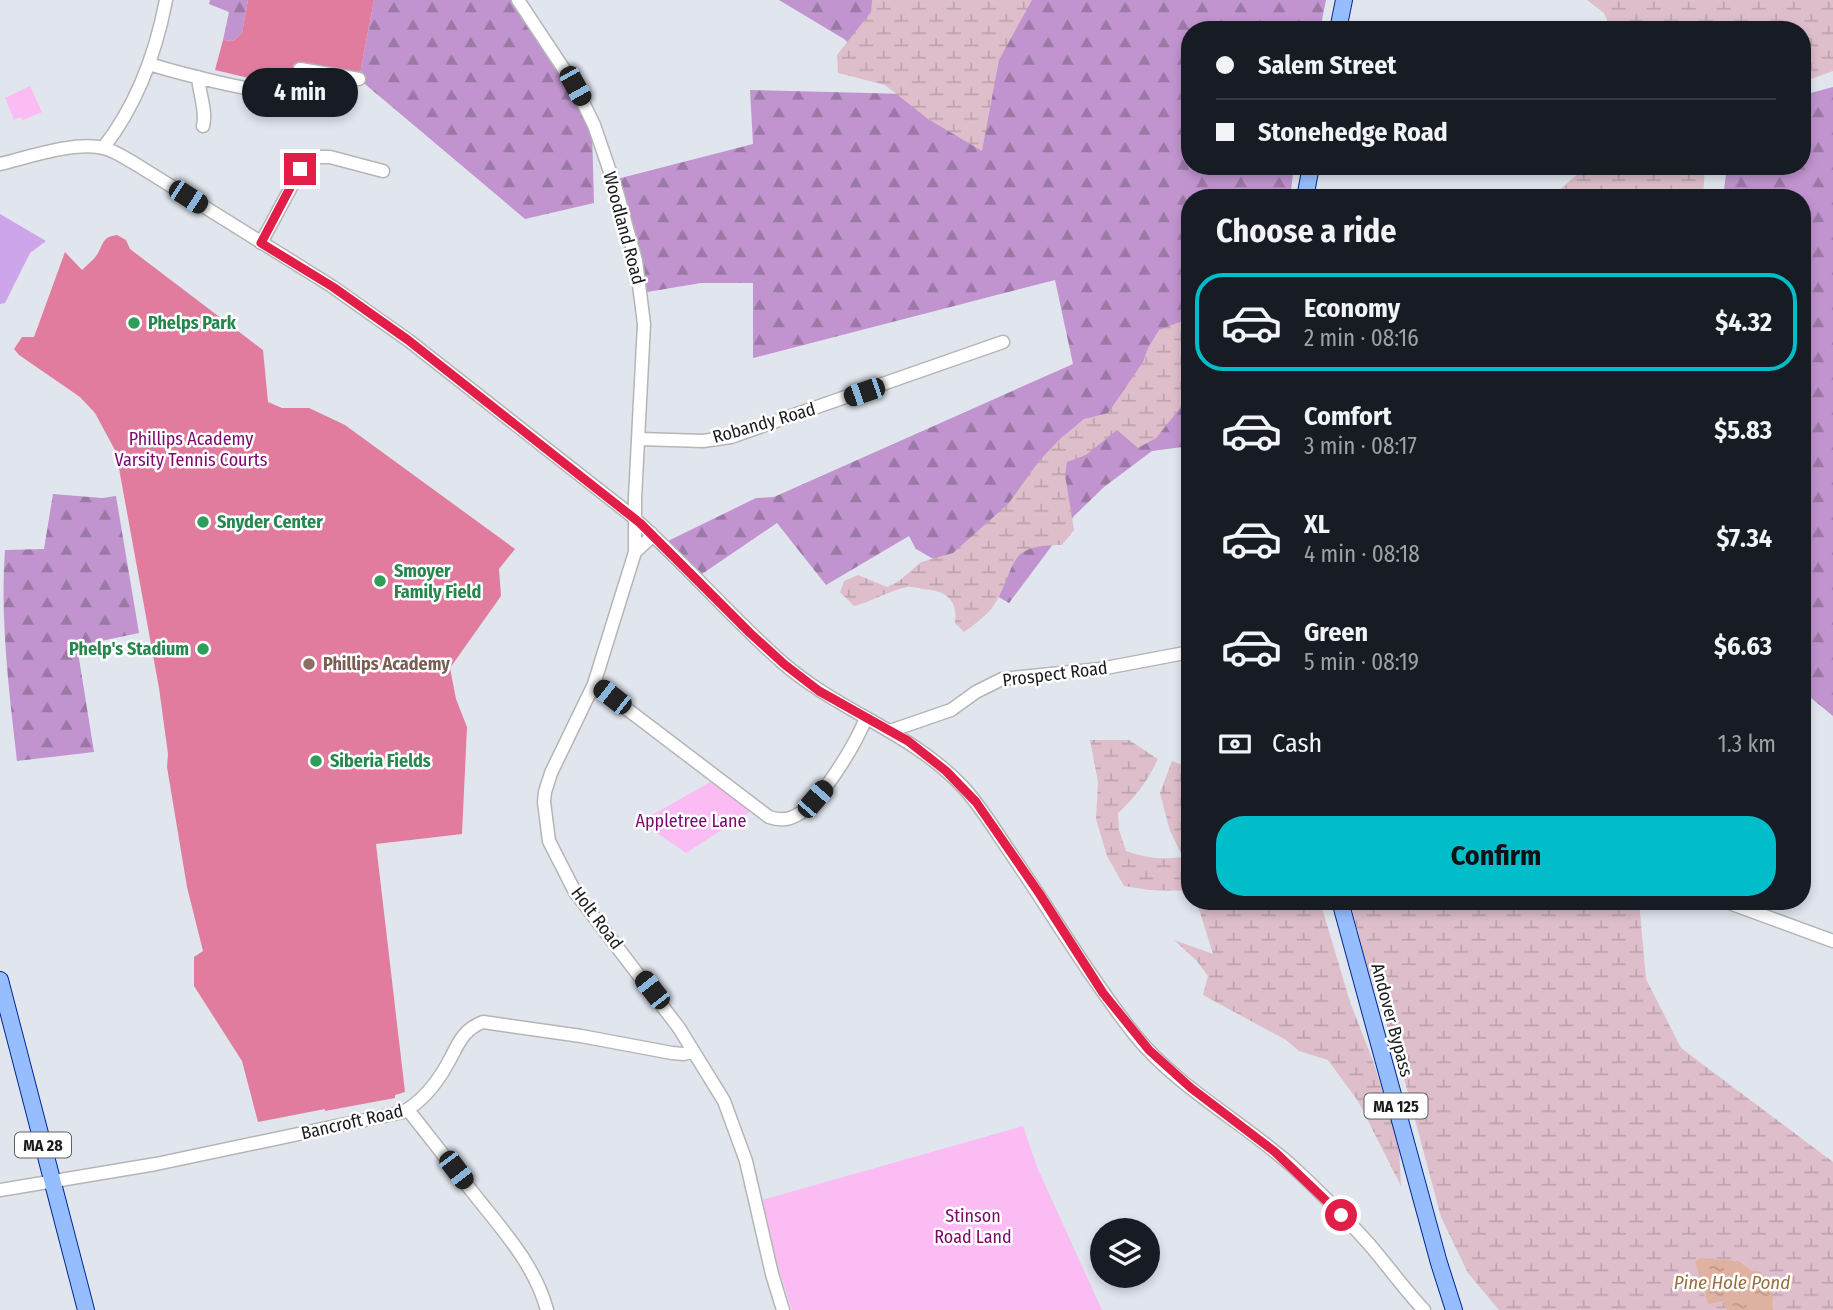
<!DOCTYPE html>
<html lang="en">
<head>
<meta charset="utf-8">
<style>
	:root { --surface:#171b24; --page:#242831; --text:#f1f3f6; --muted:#9ea1a6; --line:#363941; --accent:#00bec9 }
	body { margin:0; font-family:"Fira Sans Condensed",sans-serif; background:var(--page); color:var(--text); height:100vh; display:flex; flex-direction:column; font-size:26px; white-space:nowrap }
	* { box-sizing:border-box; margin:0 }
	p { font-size:23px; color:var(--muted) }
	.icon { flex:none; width:38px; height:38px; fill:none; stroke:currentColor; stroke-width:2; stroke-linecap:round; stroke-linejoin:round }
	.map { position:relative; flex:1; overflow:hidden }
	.details { position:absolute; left:1181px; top:189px; width:630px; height:721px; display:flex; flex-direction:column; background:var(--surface); border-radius:28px; box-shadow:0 4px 10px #0003 }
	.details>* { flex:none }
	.top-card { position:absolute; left:1181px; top:21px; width:630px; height:154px; border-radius:28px; box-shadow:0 4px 10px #0003; display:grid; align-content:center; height:154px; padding:0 35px; background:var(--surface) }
	.buttons { position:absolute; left:1090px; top:1218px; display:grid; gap:14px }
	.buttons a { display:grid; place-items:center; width:70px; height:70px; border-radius:50%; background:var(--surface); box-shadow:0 4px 10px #0003; font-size:35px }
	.end { position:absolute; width:32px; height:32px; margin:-16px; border:9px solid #e11d48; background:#fff; box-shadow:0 0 0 4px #fff }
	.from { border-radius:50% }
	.bubble { position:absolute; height:49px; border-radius:24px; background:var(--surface); box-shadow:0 4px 10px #0003; font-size:23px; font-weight:700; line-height:49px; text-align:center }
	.car { position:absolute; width:21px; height:42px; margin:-21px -10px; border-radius:9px; box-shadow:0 0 5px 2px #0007; background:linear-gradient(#222 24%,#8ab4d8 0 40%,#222 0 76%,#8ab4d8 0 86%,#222 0) }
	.top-card b { display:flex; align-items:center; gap:24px; height:66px; font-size:26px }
	.top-card b+b { border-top:2px solid var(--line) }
	.top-card i { width:18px; height:18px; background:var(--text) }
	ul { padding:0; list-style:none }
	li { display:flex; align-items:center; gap:21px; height:98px; margin:0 14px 10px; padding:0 21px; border:4px solid transparent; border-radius:28px }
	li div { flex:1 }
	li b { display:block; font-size:26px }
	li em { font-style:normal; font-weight:700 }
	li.selected { border-color:var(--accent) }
	li>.icon { width:63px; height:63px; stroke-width:1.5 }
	h2 { padding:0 35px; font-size:32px; line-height:84px }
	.pay { display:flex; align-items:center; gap:18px; height:77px; padding:0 35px; font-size:26px }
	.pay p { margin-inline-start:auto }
	.primary-button { display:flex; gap:14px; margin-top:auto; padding:14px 35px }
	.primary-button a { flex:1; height:80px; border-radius:28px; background:var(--accent); color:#111; font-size:28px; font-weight:700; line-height:80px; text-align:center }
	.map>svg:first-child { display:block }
</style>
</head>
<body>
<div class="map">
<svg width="1833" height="1310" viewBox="0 0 1833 1310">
	<defs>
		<pattern id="forest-firs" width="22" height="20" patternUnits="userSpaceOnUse" patternTransform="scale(1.75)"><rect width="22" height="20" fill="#c194cf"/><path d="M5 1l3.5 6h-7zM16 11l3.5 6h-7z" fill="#9c78a7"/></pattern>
		<pattern id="wetland-marsh" width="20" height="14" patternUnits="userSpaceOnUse" patternTransform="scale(1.75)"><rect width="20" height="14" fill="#ddbeca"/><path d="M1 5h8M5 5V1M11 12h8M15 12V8" fill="none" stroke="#bda3ad"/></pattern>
		<pattern id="water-ripples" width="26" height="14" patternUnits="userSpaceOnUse" patternTransform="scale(1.75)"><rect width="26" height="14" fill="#deb1a0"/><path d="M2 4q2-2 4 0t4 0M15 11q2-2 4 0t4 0" fill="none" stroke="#be9889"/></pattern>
	</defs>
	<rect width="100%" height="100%" fill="#e1e5ee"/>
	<path fill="#cca5eb" d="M0,214L46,241L30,253L5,303L0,304Z"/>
	<path fill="url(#forest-firs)" d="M210,0H248L242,33L233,41L223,40L229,12L209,4Z
		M374,0H519L556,59L592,131L594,203L525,219L359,79Z
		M779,0H1326L1320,30H1190V166H1294L1290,198H1190V446L1152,451L1104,487L1074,516L1009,603L916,549L909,536L826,585L777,523L702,574L668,541L756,498L774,497L1073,364L1055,280L753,358V283H701L647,292L617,179L753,144L750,90L907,94L844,39Z
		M1833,87V716L1811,698L1803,677L1802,198H1723L1727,166H1802L1803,95Z
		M53,494L102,498L116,496L139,633L77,646L94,752L17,761C9,690 0,621 5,550L44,549Z"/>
	<path fill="url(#wetland-marsh)" d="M872,0H1032L999,60L982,151L928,119L885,85L838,73L837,55L871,12Z
		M1587,0H1833V71L1803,82L1802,30H1612L1604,13Z
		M1587,166H1705L1703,198H1545L1559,190Z
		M1190,318V396L1156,438L1138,448L1117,430L1086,455L1067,462L1065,475L1074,530L1062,545C1006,545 1018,563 996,602C989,614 975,624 964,632L955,623C958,599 946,591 923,589C918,588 911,586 907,587C894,589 870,602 854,606L840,592L844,581L858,575L887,587L899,581L921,562L953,553L1008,504L1039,461L1061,438L1084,419L1108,413L1143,362L1148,348L1159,330Z
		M1090,740H1129L1158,759C1148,780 1136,797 1118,813L1119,830L1126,851C1146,858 1163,860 1183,857L1170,831L1160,793L1172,761L1190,768V891L1149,890L1124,886L1107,856L1096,819L1098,782Z
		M1200,901H1320L1350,1002L1373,1061L1385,1099L1399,1149L1401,1186L1358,1101L1328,1060L1299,1051L1286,1040L1203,995L1208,976L1197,961L1174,940L1213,954L1199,909Z
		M1350,901H1639L1646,979L1681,1048L1833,1162V1310H1773C1773,1295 1768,1283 1759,1271H1752L1739,1261L1712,1259L1701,1281L1705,1296L1723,1301L1727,1310H1499L1468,1273L1441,1217L1401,1067L1366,963Z"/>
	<path fill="#fbbcf3" d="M30,86L42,112L23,120L21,117L14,120L5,98Z
		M712,781L751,811L686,853L654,831L645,819Z
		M1023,1126L1037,1167L1102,1310H792L778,1267L762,1200Z"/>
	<path fill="#e17c9e" d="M248,0H374L359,79L315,72L294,64L287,87L215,70L223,40L233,41L242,33Z
		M117,235L126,240L130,249L263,350L268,402L282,408H309L345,425L515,549L499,569L501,596L450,668L456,699L467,727L462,834L376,844L405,1092L395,1095V1098L325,1111V1109L258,1122L242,1061L194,986V957L203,951L187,887L167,767L168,754L159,688L116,452L95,413L80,397L19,355L14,349L22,337H34L65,252L82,270C87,265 95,259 98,253C104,242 103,237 117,235Z"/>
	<path fill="url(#water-ripples)" d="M1702,1258L1739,1261L1752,1271H1759L1772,1285L1773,1310H1727L1723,1301L1708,1304L1695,1261Z"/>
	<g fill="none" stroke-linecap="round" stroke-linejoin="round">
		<g stroke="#b5b5b5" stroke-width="15">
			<path id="minor" d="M518,0L575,86L594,125L617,192L636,261L644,324L635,498V552
				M149,64C172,71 270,98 288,91C297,88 299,78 300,69L359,79
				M198,77C199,93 207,111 203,126
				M103,148C136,106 156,52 166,0
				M0,164C29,157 75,141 104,148C115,151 125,158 134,163L333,287L408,340L627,512C682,559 729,616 783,663C838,711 911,732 962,786C981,806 996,832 1012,855C1053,915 1090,978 1135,1035C1178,1088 1242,1121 1293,1167C1319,1191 1345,1217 1369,1244C1388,1266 1404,1289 1424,1310
				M261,243L303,165L310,157H330L383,171
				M640,439L703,441L731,437L1003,342
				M651,533L648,540L635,552L594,684L551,773L545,792L544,802L549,841L575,892L679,1028L724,1101L746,1161L772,1274L783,1310
				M594,684L769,817C778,820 786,821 795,816C820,805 856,743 866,718
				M890,731L951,710L976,692L1002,679L1100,669L1190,652
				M1724,901L1833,941
				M408,1110C433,1141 457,1173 482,1204C508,1236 536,1269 547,1310
				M0,1190L156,1164L403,1112C423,1101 437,1083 448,1063C458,1045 462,1030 483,1022L581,1036L672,1053L684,1054L693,1051"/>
		</g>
		<g stroke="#002995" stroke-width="18">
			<path id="major" d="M1338,30L1344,0
				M1305,198L1311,166
				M1340,901L1439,1263L1454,1310
				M0,980L86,1310"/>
		</g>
		<use href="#minor" stroke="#fff" stroke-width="12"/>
		<use href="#major" stroke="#96beff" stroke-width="16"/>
	</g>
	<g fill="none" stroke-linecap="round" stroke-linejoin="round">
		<path stroke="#e11d48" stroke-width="9" d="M300,169L261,243L333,287L408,340L640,523L750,633L784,664L819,691L908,741L946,771L976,802L1039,893L1103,993L1149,1050L1191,1088L1275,1152L1341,1215"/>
	</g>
	<g fill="#2e9e5b" stroke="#fff" stroke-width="2.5">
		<circle cx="134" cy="323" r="7"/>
		<circle cx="203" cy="522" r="7"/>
		<circle cx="380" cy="581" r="7"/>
		<circle cx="203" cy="649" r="7"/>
		<circle cx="316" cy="761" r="7"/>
	</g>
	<circle fill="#8d6e63" stroke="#fff" stroke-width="2.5" cx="309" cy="664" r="7"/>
	<g text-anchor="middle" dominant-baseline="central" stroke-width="5" stroke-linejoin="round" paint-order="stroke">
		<g fill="#fff" stroke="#606060" stroke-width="2">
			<rect x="1364.5" y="1093.5" width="63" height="25" rx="5"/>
			<rect x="15" y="1132.5" width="56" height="25" rx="5"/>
		</g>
		<g font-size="16" font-weight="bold" fill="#1c1c1c">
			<text x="1396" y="1106">MA 125</text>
			<text x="43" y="1145">MA 28</text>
		</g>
		<g font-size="18" fill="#1c1c1c" stroke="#fff">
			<text transform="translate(624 228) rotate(75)">Woodland Road</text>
			<text transform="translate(764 423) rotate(-16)">Robandy Road</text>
			<text transform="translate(1055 674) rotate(-7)">Prospect Road</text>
			<text transform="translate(597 918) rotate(53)">Holt Road</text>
			<text transform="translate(1392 1020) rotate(75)">Andover Bypass</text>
			<text transform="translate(352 1122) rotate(-13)">Bancroft Road</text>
		</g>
		<g font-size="18" font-weight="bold" fill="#27864d" stroke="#fff" text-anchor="start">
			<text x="148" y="323">Phelps Park</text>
			<text x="217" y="522">Snyder Center</text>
			<text x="394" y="571">Smoyer<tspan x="394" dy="21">Family Field</tspan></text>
			<text x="189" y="649" text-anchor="end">Phelp's Stadium</text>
			<text x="330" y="761">Siberia Fields</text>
		</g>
		<g font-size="18" fill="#7d076d" stroke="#fff">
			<text x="191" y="439">Phillips Academy<tspan x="191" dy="21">Varsity Tennis Courts</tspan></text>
			<text x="691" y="821">Appletree Lane</text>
			<text x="973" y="1216">Stinson<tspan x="973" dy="21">Road Land</tspan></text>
		</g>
		<g font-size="18" font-weight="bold" fill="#785e54" stroke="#fff" text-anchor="start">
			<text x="323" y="664">Phillips Academy</text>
		</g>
		<g font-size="19" font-style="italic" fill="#976f3e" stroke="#fff">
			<text x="1732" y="1282">Pine Hole Pond</text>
		</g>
	</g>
</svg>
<div class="buttons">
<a><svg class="icon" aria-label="layers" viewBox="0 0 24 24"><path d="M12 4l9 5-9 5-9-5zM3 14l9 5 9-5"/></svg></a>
</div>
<i class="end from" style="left:1341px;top:1215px"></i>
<i class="end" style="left:300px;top:169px"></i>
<div class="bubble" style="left:242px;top:68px;width:116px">4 min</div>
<i class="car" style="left:575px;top:86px;rotate:151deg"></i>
<i class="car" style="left:188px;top:197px;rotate:123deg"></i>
<i class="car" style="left:864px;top:392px;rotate:251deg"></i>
<i class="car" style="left:612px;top:697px;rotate:308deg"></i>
<i class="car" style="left:815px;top:799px;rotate:41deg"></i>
<i class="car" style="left:652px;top:990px;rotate:322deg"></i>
<i class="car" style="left:456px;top:1170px;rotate:143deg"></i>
<div class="top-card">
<b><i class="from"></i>Salem Street</b>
<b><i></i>Stonehedge Road</b>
</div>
<section class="details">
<h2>Choose a ride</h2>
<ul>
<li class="selected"><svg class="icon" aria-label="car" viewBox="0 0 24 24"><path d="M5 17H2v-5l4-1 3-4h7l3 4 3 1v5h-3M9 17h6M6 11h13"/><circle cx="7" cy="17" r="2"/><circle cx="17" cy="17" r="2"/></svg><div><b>Economy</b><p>2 min · 08:16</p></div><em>$4.32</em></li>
<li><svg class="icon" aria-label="car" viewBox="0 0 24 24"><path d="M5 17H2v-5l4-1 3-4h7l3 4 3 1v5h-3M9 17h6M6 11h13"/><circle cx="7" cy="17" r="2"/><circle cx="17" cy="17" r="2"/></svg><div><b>Comfort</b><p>3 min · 08:17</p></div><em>$5.83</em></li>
<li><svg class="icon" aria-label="car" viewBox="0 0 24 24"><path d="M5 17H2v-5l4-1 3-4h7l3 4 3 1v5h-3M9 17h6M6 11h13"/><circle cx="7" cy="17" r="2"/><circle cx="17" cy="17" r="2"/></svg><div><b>XL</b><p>4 min · 08:18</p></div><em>$7.34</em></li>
<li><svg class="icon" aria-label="car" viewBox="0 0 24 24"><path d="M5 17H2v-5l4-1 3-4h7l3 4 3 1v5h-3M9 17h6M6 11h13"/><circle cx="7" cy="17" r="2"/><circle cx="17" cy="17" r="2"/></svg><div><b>Green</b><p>5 min · 08:19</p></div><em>$6.63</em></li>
</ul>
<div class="pay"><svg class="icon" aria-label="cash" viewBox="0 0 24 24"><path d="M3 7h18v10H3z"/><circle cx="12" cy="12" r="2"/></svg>Cash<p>1.3 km</p></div>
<div class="primary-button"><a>Confirm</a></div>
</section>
</div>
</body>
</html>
